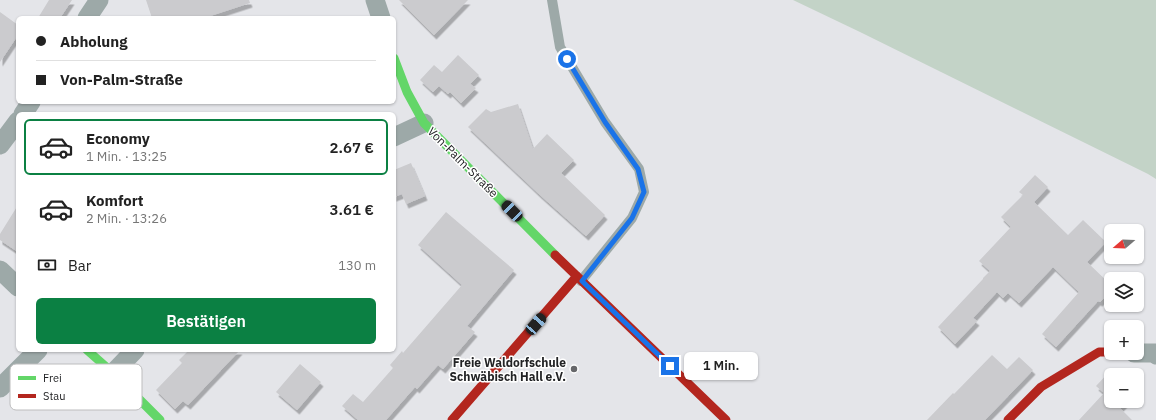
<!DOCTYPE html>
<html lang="de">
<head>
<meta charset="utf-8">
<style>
	:root { --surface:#fff; --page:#f6f6f6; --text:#222; --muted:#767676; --line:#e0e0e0; --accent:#0b8043 }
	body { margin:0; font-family:"IBM Plex Sans",sans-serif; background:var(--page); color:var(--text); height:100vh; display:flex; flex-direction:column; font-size:15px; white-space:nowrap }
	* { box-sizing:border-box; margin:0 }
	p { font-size:13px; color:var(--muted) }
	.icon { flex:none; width:22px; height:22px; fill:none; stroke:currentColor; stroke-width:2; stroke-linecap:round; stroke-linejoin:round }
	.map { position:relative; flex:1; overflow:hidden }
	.details { position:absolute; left:16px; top:112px; width:380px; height:240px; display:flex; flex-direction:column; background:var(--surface); border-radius:6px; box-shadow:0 1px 3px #0004 }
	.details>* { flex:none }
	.hud { position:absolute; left:16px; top:16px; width:380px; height:88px; border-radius:6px; box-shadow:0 1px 3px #0004; display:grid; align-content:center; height:88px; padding:0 20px; background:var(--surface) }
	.needle { width:26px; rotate:251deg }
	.fabs { position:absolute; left:1104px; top:224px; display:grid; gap:8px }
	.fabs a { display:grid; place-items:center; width:40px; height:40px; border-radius:6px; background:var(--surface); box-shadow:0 1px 3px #0004; font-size:20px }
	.end { position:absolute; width:18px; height:18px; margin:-9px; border:5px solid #1a73e8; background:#fff; box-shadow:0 0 0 2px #fff }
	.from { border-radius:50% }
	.bubble { position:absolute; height:28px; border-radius:6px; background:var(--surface); box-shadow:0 1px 3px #0004; font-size:13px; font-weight:600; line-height:28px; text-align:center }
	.car { position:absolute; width:12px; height:24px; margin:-12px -6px; border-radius:5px; box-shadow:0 0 3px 1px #0007; background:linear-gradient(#222 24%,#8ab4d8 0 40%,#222 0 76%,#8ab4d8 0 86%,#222 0) }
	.hud b { display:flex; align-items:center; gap:14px; height:38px; font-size:15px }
	.hud b+b { border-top:1px solid var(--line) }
	.hud i { width:10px; height:10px; background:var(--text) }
	ul { padding:7px 0 0; list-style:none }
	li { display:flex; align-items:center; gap:12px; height:56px; margin:0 8px 6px; padding:0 12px; border:2px solid transparent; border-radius:6px }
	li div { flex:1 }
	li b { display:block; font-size:15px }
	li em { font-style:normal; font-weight:600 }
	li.on { border-color:var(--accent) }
	li>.icon { width:36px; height:36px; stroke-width:1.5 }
	.pay { display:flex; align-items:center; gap:10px; height:44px; padding:0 20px; font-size:15px }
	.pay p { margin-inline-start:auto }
	.cta { display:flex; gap:8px; margin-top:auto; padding:8px 20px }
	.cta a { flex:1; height:46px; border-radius:6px; background:var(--accent); color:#fff; font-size:16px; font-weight:600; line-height:46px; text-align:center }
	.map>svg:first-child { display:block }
</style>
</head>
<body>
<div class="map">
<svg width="1156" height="420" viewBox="0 0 1156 420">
	<defs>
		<filter id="shadow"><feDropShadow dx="2.5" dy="4.5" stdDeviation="0" flood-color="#0004"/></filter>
	</defs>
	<rect width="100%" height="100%" fill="#e4e5e9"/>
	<path fill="#c3d3c7" d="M793,0H1156V179L1148,174L860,32Z"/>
	<path fill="#cbcbce" filter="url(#shadow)" d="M49,0H72L60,18H38Z
		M146,0H249L250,3L204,18H152Z
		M399,0H468L434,35Z
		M0,12L18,25V35L0,62Z
		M458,55L479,75L470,84L476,88L461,103L450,92L448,94L439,86L433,92L420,80L434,65L442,72Z
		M518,104L533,149L547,134L574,160L561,173L605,215L586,236L540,195L468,127L486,109L491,112Z
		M411,163L425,196L406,204L402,194L394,197V170Z
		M1035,175L1048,187L1034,202L1068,235L1083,220L1106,242L1087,262L1111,285V291L1100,302L1098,301L1056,347L1042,334L1079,292L1053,267L1019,303L1008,293L1003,298L997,292L973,318L977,321L955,344L938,327L983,279V278L990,271L979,261L1011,227L1001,217L1023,195L1019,192Z
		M18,205V252L0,240V234Z
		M446,212L514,270L467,326L475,332L443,369L438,365L417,389L415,387L386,420H358L342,406L353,394L363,402L393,368L390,365L402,351L403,353L462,285L418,245Z
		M189,350H240L188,405L183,401L175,409L156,390L182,363L179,360Z
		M992,355L1007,369L1019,357L1033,370L985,420H927L953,393L954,394Z
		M300,364L321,382L297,410L276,392Z
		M1110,371L1114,375H1111V401H1127L1120,408L1132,420H1079L1104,393L1096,386Z"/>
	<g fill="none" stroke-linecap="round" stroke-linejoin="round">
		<path stroke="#9da9a8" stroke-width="10" d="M552,0L560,47L605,122L639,169L644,192L632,218L581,281"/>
		<path stroke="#9da9a8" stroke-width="19" d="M375,0L381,18
			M87,18L99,0
			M23,114L31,102
			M394,137L424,123
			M0,145L18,121
			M0,270L18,287
			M1134,353H1155L1156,355
			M113,373L135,350
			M0,388L38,350"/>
		<path stroke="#63d668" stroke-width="9" d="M394,58L407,92L424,123L555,255
			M87,350L113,373L160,420"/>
		<path stroke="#b3261e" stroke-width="9" d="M555,255L726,420
			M452,420L577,276
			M1008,420L1041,387L1099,352H1111"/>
	</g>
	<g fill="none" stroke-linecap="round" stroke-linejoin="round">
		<path stroke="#1a73e8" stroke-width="5" d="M567,59L605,122L638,169L644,192L632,218L582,281L670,366"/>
	</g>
	<circle fill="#66676a" stroke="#fff" stroke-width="1.5" cx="574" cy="369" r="4"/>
	<g text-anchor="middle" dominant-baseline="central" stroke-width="3" stroke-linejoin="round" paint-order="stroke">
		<g font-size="12" fill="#222325" stroke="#fff">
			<text transform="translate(463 162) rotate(45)">Von-Palm-Straße</text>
		</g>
		<g font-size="12" font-weight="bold" fill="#222325" stroke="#fff" text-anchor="end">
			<text x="566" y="362">Freie Waldorfschule<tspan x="566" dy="14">Schwäbisch Hall e.V.</tspan></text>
		</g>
	</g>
	<rect x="10" y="364" width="132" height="46" rx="6" fill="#fff" stroke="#bdbdbe" stroke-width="1"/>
	<rect x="18" y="376" width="18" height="4" fill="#63d668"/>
	<rect x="18" y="394" width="18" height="4" fill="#b3261e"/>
	<g font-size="11" fill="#222325">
		<text x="43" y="382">Frei</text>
		<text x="43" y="400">Stau</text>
	</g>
</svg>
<div class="fabs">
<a><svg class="needle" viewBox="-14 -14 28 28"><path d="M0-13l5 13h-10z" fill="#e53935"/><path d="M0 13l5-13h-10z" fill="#767676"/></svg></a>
<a><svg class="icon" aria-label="layers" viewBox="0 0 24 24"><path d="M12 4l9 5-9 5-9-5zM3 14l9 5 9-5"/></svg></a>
<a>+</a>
<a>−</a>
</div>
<i class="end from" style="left:567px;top:59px"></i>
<i class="end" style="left:670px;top:366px"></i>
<div class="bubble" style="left:684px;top:352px;width:74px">1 Min.</div>
<i class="car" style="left:512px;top:211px;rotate:315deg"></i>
<i class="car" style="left:536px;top:324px;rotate:41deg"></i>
<div class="hud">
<b><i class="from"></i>Abholung</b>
<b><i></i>Von-Palm-Straße</b>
</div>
<section class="details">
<ul>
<li class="on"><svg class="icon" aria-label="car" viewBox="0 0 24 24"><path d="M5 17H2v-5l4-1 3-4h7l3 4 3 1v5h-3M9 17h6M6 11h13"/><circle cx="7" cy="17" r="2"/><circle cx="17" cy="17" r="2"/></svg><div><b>Economy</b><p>1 Min. · 13:25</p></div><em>2.67 €</em></li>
<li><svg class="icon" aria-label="car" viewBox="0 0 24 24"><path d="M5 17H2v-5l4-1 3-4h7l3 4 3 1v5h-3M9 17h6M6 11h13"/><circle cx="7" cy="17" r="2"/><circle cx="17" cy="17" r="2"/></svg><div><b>Komfort</b><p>2 Min. · 13:26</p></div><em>3.61 €</em></li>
</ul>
<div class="pay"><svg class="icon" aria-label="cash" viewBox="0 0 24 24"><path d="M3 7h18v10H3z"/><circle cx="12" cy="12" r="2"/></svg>Bar<p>130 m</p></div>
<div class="cta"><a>Bestätigen</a></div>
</section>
</div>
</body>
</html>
